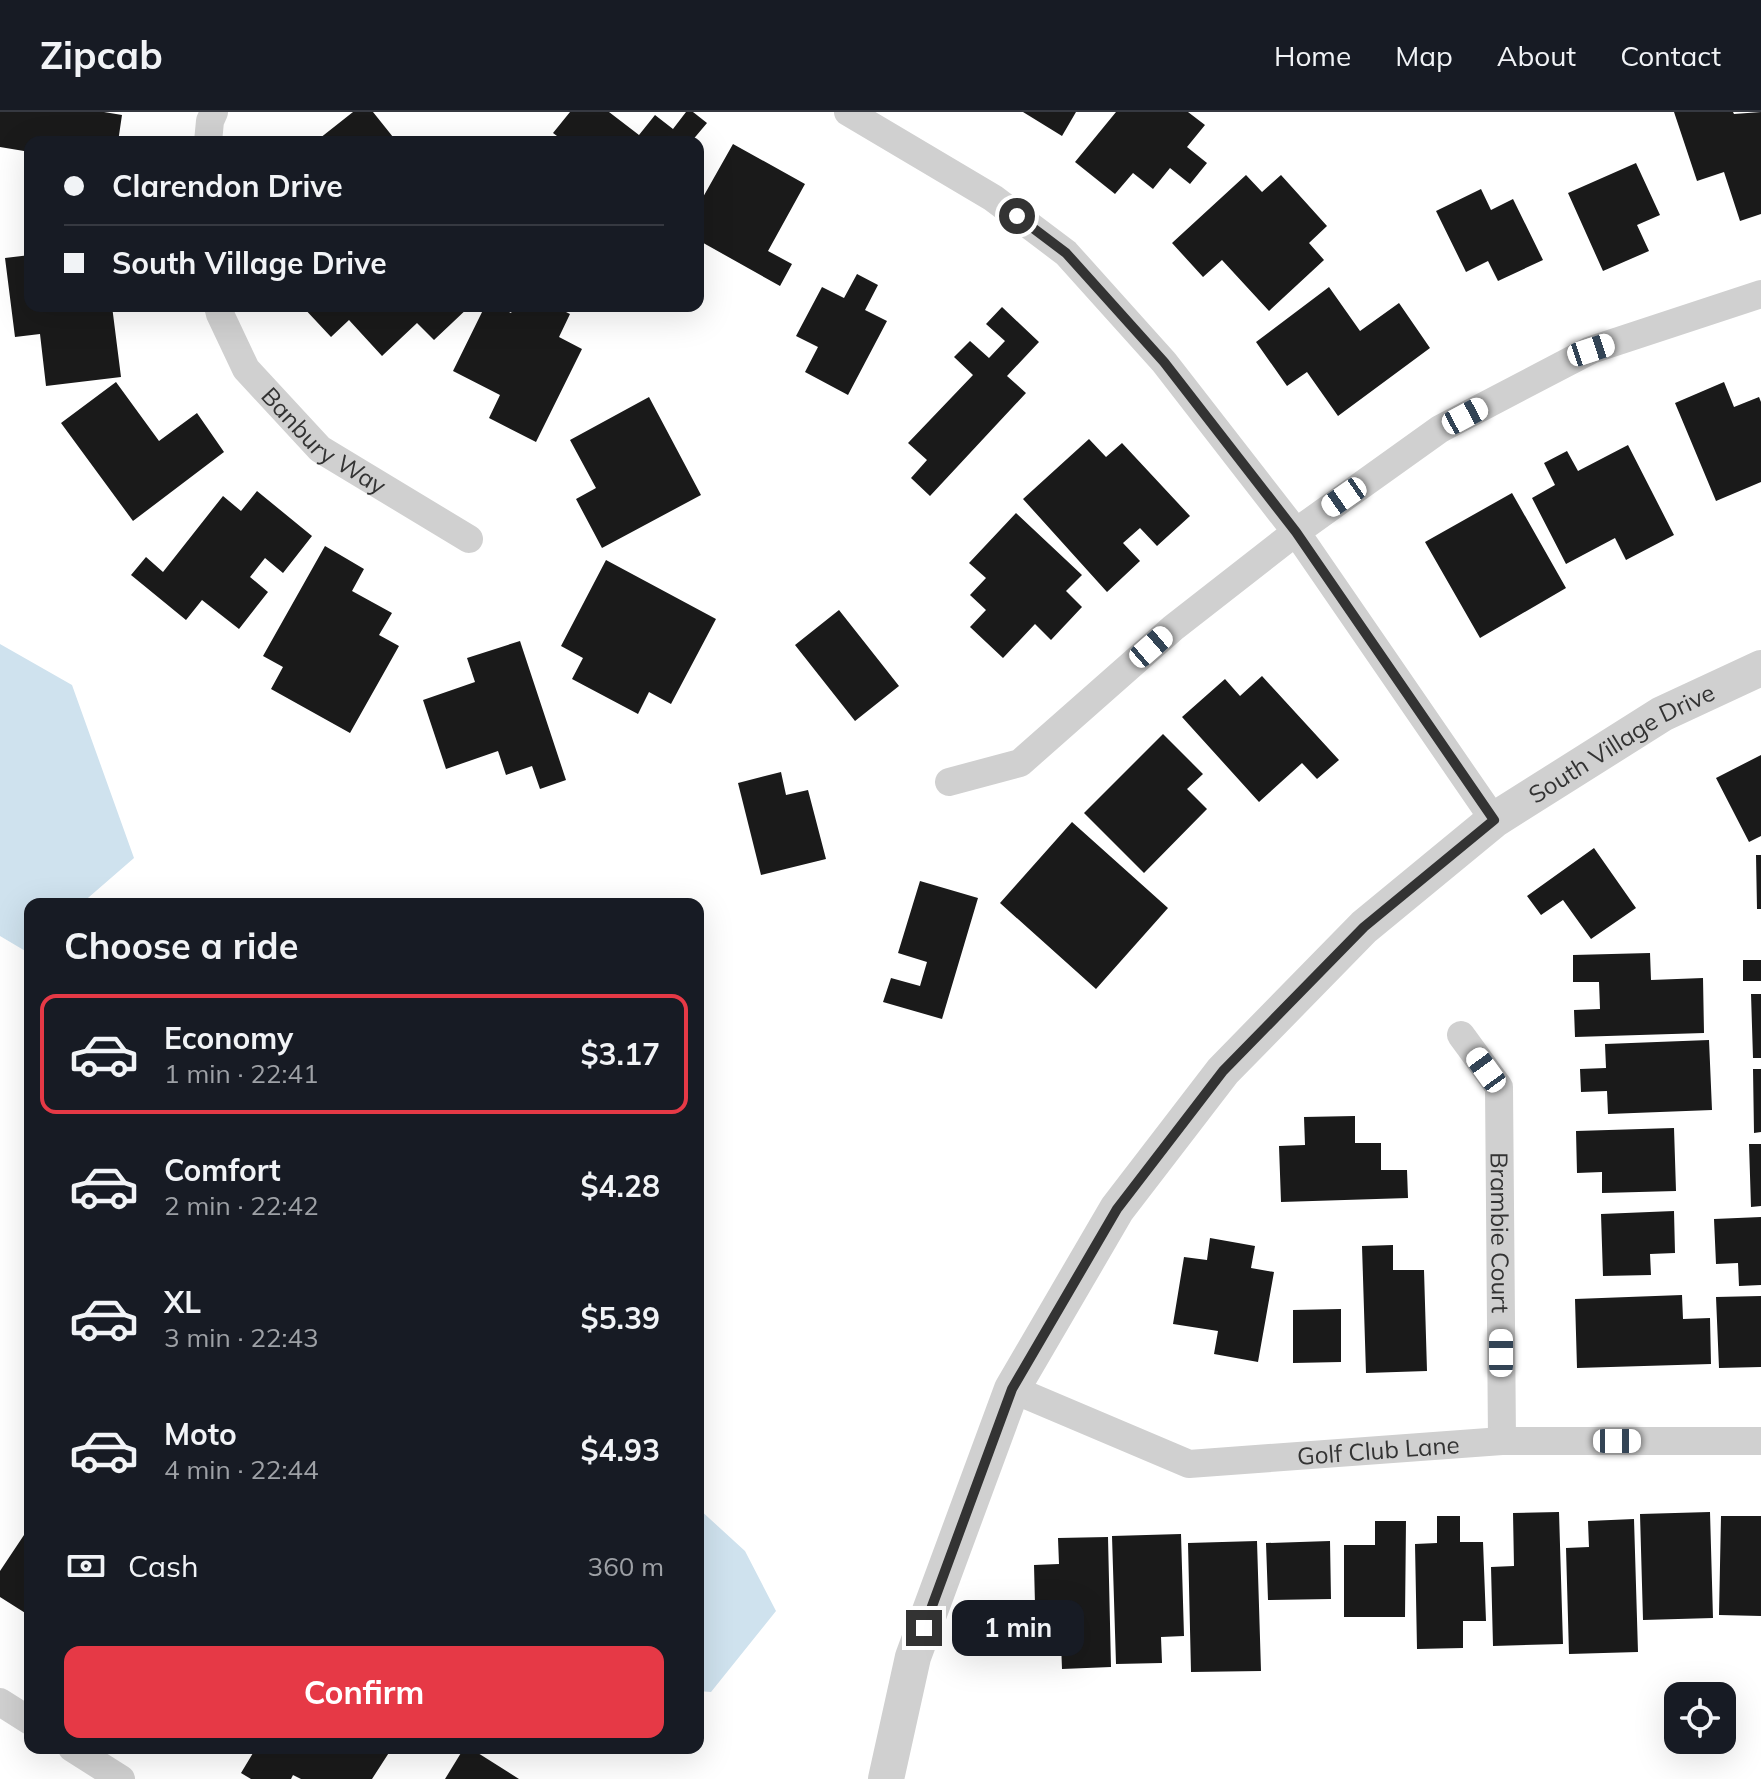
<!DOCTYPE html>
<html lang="en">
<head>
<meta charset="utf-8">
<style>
	:root { --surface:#171b24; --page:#20242c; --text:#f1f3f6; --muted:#9ea1a6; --line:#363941; --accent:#e63946 }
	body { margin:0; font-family:Mulish,sans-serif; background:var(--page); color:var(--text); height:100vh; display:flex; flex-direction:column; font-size:30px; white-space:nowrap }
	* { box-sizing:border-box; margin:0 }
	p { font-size:26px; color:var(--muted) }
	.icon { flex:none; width:44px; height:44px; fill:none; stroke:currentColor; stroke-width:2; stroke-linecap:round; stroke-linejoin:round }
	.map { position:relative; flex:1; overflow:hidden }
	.details { position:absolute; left:24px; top:786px; width:680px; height:856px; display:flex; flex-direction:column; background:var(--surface); border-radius:16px; box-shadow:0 8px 32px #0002 }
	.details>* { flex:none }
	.top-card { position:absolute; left:24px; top:24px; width:680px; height:176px; border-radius:16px; box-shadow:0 8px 32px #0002; display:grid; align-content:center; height:176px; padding:0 40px; background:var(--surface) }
	.buttons { position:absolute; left:1664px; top:1570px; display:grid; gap:16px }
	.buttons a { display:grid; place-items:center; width:72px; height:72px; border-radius:16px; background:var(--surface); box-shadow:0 8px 32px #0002; font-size:40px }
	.end { position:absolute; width:36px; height:36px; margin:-18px; border:10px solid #333; background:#fff; box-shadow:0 0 0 4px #fff }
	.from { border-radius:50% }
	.bubble { position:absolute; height:56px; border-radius:16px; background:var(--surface); box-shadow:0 8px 32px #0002; font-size:26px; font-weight:700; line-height:56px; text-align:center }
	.car { position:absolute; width:24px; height:48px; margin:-24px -12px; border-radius:10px; box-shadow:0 0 6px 2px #0007; background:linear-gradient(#fff 24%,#345 0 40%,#fff 0 76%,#345 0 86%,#fff 0) }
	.top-card b { display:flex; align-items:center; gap:28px; height:76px; font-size:30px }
	.top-card b+b { border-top:2px solid var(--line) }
	.top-card i { width:20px; height:20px; background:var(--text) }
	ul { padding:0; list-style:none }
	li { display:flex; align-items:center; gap:24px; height:120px; margin:0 16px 12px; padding:0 24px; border:4px solid transparent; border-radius:16px }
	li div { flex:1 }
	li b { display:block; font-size:30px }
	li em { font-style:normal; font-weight:700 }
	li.on { border-color:var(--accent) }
	li>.icon { width:72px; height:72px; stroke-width:1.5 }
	h2 { padding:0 40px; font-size:36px; line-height:96px }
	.pay { display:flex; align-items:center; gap:20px; height:88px; padding:0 40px; font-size:30px }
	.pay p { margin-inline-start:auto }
	.primary-button { display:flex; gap:16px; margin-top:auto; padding:16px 40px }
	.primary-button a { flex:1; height:92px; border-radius:16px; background:var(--accent); color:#fff; font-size:32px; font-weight:700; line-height:92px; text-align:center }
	header { display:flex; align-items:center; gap:48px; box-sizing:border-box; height:112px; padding:0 40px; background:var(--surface); border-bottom:2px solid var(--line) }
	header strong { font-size:38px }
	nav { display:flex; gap:44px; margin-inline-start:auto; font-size:28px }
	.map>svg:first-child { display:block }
</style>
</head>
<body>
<header>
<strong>Zipcab</strong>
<nav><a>Home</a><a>Map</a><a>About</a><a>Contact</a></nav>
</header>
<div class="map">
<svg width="1761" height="1667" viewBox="0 0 1761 1667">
	<rect width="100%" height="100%" fill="#fff"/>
	<path fill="#cfe2ee" d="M0,532L72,573L134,746L81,792H30V837L27,840L0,824Z
		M698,1396L745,1439L776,1499L711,1580L698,1579Z"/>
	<path fill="#1a1a1a" d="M0,0H104L122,3L118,30H30V40L0,35Z
		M353,0H373L397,30H315Z
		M570,0H609L639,23L655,3L673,17L686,0H693L707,11L691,30H565L553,21Z
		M1023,0H1076L1062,24Z
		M1116,0H1188L1205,13L1187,35L1207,51L1190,72L1170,56L1153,77L1133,61L1115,82L1075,50Z
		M1674,0H1733L1734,2L1761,0V102L1740,109L1724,60L1697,69Z
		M733,32L805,72L768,139L792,152L780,174L698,128V94Z
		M1636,51L1660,103L1637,113L1649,139L1603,159L1568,81Z
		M1246,63L1262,80L1281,63L1327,114L1309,131L1324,148L1269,199L1222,148L1203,165L1172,131Z
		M1481,77L1491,98L1513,87L1543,148L1498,169L1488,149L1466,160L1436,99Z
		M30,143V194H112L121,265L46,274L40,222L15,225L5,146Z
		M857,162L878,173L865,198L887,209L848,283L805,260L818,235L796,224L822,175L844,186Z
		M1329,175L1360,219L1399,191L1430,236L1338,304L1307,260L1287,274L1256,230Z
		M302,194H470L434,228L417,211L382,244L349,208L331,225Z
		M485,194H496L511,201L515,194H554L570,202L559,225L582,237L536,330L489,306L500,283L453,259Z
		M1002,195L1039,230L1007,264L1026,281L930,384L911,366L927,348L908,331L973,263L954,245L970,229L989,246L1005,229L986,212Z
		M116,270L159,329L197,301L224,340L133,409L61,311Z
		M1724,270L1734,295L1759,285L1761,290V370L1716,389L1675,291Z
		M649,285L701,383L602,436L576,387L596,376L570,328Z
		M1089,327L1106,345L1122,331L1190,404L1157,434L1140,416L1123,431L1140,449L1107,480L1023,387Z
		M1628,333L1674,423L1626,448L1615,426L1566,452L1532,386L1555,373L1544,351L1567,339L1578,359Z
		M257,379L312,424L283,461L265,446L250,465L268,480L239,517L202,488L186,508L131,463L146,445L163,460L223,384L241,399Z
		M1512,381L1566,476L1480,526L1425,430Z
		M1016,401L1082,463L1066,479L1082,495L1051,528L1035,512L1003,546L970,515L986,498L970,483L986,466L969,451Z
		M325,434L364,457L352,479L392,501L379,523L399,534L350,621L271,577L283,555L263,544Z
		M606,448L716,507L671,592L649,580L638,602L572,567L583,546L561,534Z
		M839,498L899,574L855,609L795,533Z
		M520,529L566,668L540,677L532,654L506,663L498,639L446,657L423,588L475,570L467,546Z
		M1262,564L1339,648L1317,667L1302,651L1259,690L1182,605L1225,567L1240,584Z
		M1163,622L1203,662L1187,677L1207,697L1144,761L1084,701Z
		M1761,643V724L1749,730L1716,666Z
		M781,660L786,683L808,678L826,747L761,763L738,671Z
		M1072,710L1168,796L1096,877L1000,791Z
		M1594,736L1636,796L1591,827L1563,788L1541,803L1527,784Z
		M1756,743H1761V797H1757Z
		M920,769L978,786L942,907L883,890L891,866L920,874L927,850L898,841Z
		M1650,841L1651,868L1703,866L1704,921L1575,925L1574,898L1600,897L1599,870H1573V843Z
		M1743,848H1761V869H1743Z
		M1751,882H1761V946H1753Z
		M1709,928L1712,998L1608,1002L1607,979L1581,980L1580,957L1606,956L1605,932Z
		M1753,957H1761V1020L1754,1021Z
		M1355,1004V1031H1381V1058H1407L1408,1086L1281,1090L1279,1034L1305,1033L1304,1005Z
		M1674,1016L1676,1079L1602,1081V1060L1577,1061L1576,1019Z
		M1749,1032H1761V1094L1751,1095Z
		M1674,1099L1675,1141L1650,1142L1651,1163L1603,1164L1601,1102Z
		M1761,1105V1173L1739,1174L1738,1151L1716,1152L1714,1107Z
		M1210,1126L1255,1134L1251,1156L1274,1160L1258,1250L1214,1242L1218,1219L1173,1212L1184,1145L1207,1148Z
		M1393,1133V1158H1424L1427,1259L1366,1261L1362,1134Z
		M1682,1183L1683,1207L1710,1206L1711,1252L1577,1256L1575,1187Z
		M1761,1184V1255L1719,1256L1716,1185Z
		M1341,1197V1250L1293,1251V1198Z
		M1559,1400L1563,1532L1493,1534L1491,1455L1514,1454L1513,1401Z
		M1710,1400L1713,1506L1643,1508L1640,1402Z
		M1437,1404H1460V1430H1483L1486,1509H1463V1536L1417,1537L1415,1432L1437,1431Z
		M1721,1404H1761V1504L1719,1503Z
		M1634,1407L1638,1540L1569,1542L1566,1436L1589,1435L1588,1409Z
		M1375,1409H1406L1405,1505H1344V1433H1375Z
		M30,1414V1504L0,1485V1459Z
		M1181,1422L1184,1524L1161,1525L1162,1551L1116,1552L1112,1424Z
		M1108,1425L1111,1555L1062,1557L1061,1531L1036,1532L1034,1453L1059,1452L1058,1426Z
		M1257,1429L1261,1559L1191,1560L1188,1431Z
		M1330,1429L1331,1487L1268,1488L1266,1431Z
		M256,1636H392L372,1667H301L293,1663L291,1667H251L241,1661Z
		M464,1636H470L519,1667H445Z"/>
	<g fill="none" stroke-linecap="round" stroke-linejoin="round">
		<g stroke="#d0d0d0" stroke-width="28">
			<path d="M848,0L993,86L1066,141L1164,250L1296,420L1494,708"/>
			<path d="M208,30L210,9L214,0"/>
			<path id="s1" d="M218,194L220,202L246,257L320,337L469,427"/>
			<path d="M949,670L1020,651L1173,516L1296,420L1440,317L1591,238L1761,182"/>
			<path id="s2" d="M1461,923L1499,975L1502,1329"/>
			<path id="s3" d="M1012,1277L1189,1352L1502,1329H1761"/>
			<path d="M0,1590L30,1609"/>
			<path d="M72,1636L121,1667"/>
		</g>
		<path stroke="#d0d0d0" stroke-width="36" id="s4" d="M886,1667L913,1545L1012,1277L1117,1097L1223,959L1364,815L1494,708L1662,602L1761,556"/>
	</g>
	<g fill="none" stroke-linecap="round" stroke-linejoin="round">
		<path stroke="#333" stroke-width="10" d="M924,1516L1012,1277L1117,1097L1223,959L1364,815L1494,708L1296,420L1164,250L1066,141L1017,104"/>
	</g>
	<g text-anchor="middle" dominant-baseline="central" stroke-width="8" stroke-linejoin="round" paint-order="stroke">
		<g font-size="24" fill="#333" stroke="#fff">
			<text stroke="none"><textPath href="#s1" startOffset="176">Banbury Way</textPath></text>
			<text stroke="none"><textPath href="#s4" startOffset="1312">South Village Drive</textPath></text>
			<text stroke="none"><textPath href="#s2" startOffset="210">Brambie Court</textPath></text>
			<text stroke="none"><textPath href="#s3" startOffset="382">Golf Club Lane</textPath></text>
		</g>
	</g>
</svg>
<div class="buttons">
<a><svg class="icon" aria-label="locate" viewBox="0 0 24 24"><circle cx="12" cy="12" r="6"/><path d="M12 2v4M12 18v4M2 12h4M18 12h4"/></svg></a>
</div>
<i class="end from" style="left:1017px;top:104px"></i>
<i class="end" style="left:924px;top:1516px"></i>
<div class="bubble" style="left:952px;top:1488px;width:132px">1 min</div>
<i class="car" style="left:1591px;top:238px;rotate:72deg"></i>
<i class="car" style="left:1465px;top:304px;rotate:62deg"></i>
<i class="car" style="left:1344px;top:385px;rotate:235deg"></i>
<i class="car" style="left:1151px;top:535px;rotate:49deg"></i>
<i class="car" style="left:1486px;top:958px;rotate:324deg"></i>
<i class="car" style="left:1501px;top:1241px;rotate:0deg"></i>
<i class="car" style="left:1617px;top:1329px;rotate:90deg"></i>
<div class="top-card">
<b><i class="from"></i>Clarendon Drive</b>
<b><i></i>South Village Drive</b>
</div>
<section class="details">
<h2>Choose a ride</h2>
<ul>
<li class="on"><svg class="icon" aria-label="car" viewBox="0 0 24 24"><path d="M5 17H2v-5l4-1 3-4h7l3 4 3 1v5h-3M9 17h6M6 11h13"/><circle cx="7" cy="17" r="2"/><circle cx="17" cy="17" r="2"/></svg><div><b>Economy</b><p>1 min · 22:41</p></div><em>$3.17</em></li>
<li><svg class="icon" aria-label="car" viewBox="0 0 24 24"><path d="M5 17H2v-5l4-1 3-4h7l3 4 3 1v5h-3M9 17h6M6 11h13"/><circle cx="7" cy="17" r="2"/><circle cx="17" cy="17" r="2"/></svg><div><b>Comfort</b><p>2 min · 22:42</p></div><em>$4.28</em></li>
<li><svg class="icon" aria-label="car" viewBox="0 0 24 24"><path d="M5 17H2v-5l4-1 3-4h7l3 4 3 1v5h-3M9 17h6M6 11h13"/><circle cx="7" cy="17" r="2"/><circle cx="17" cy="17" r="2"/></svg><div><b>XL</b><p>3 min · 22:43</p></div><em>$5.39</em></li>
<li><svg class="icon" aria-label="car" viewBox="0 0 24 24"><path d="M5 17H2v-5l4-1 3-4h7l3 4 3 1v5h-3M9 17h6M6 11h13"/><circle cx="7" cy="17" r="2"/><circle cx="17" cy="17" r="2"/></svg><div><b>Moto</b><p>4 min · 22:44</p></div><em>$4.93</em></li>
</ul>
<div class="pay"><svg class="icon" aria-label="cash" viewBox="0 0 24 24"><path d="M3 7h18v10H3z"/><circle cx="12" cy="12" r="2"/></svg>Cash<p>360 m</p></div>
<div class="primary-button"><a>Confirm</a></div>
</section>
</div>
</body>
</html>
